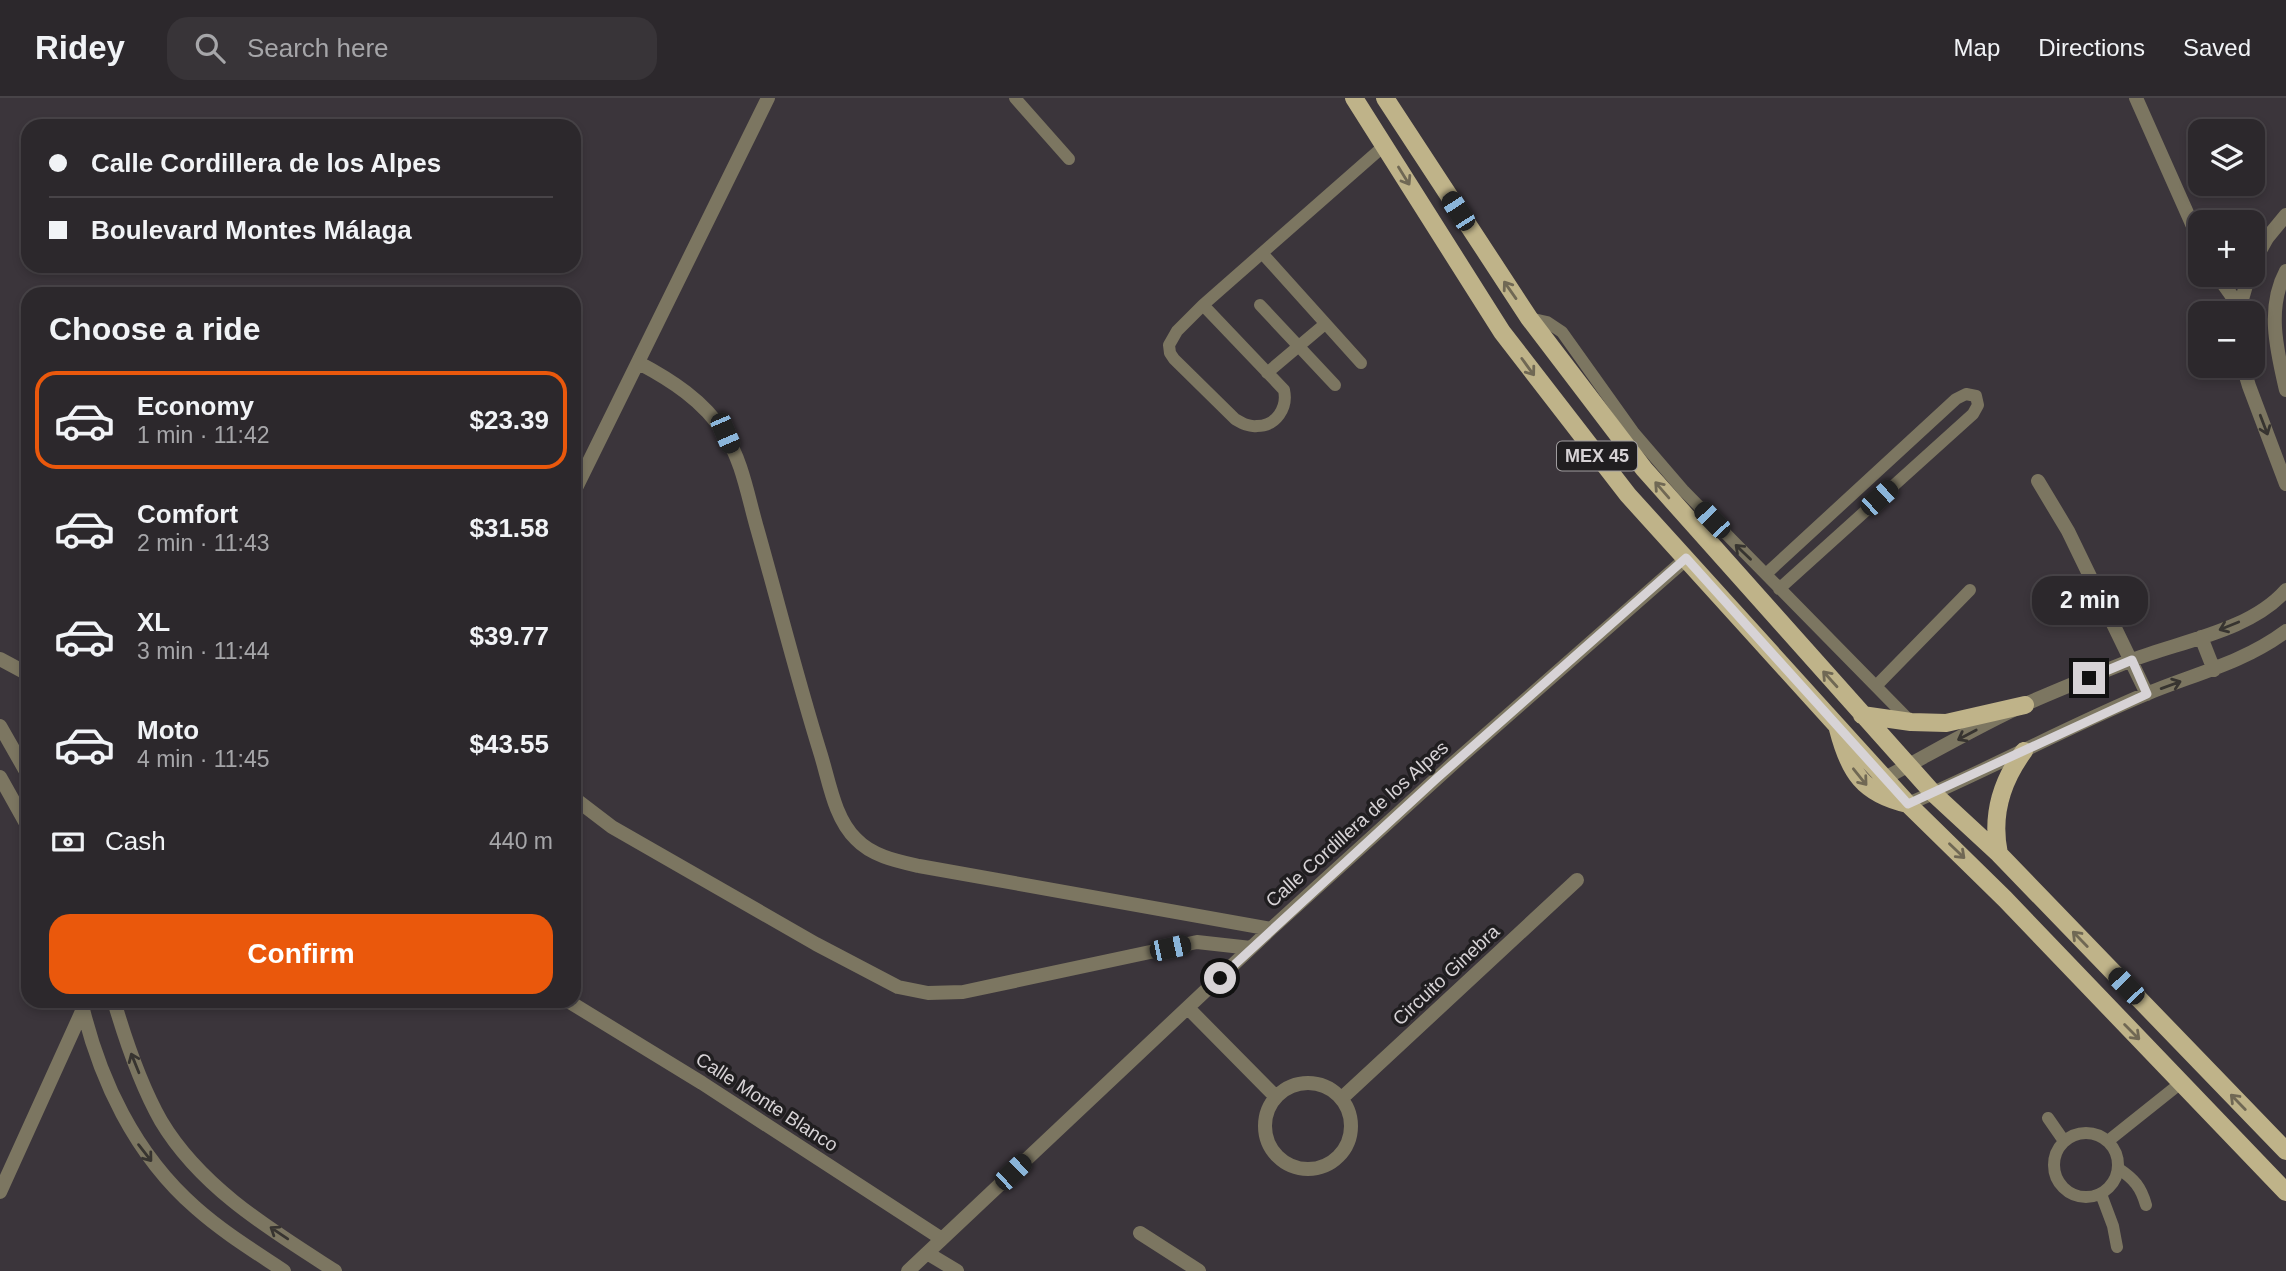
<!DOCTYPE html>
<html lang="en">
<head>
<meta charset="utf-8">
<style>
	:root { --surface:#2c282c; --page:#383438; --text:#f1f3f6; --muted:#a6a6a9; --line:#484448; --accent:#ea580c }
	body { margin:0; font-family:Helvetica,sans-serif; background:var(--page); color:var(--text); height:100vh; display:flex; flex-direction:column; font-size:26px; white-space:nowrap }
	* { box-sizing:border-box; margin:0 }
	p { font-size:23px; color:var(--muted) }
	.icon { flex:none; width:38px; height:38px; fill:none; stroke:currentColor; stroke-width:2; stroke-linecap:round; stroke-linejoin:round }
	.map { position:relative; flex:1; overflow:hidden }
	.details { position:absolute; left:21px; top:189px; width:560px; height:721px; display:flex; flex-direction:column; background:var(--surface); border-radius:21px; box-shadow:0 4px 10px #0003,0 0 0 2px var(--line) }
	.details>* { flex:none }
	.hud { position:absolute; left:21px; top:21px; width:560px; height:154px; border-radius:21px; box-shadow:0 4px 10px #0003,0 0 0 2px var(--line); display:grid; align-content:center; height:154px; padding:0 28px; background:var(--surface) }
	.controls { position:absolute; left:2188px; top:21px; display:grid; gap:14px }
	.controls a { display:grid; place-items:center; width:77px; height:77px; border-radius:14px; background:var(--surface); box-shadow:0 4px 10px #0003,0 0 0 2px var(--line); font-size:35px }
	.end { position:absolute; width:32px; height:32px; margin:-16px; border:9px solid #d7d3d6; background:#111; box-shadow:0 0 0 4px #111 }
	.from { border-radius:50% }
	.bubble { position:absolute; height:49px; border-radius:21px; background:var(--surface); box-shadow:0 4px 10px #0003,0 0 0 2px var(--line); font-size:23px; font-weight:600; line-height:49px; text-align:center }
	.car { position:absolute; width:21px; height:42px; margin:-21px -10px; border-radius:9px; box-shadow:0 0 5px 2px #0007; background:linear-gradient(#222 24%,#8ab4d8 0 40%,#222 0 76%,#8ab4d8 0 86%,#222 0) }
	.hud b { display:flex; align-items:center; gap:24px; height:66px; font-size:26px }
	.hud b+b { border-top:2px solid var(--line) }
	.hud i { width:18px; height:18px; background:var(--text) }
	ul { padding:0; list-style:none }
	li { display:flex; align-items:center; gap:21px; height:98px; margin:0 14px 10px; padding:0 14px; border:4px solid transparent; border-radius:21px }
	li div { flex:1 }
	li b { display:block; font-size:26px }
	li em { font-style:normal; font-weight:600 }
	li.current { border-color:var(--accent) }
	li>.icon { width:63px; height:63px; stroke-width:1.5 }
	h2 { padding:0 28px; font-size:32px; line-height:84px }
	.pay { display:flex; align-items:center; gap:18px; height:77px; padding:0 28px; font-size:26px }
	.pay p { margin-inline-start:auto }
	.action { display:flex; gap:14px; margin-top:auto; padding:14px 28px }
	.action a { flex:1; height:80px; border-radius:21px; background:var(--accent); color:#fff; font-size:28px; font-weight:600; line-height:80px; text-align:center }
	header { display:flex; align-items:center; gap:42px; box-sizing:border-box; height:98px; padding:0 35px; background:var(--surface); border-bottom:2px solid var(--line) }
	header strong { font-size:33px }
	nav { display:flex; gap:38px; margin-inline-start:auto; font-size:24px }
	.search { width:490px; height:63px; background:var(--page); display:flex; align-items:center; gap:18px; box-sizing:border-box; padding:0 24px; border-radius:21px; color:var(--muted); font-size:26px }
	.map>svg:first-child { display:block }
</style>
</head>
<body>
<header>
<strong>Ridey</strong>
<div class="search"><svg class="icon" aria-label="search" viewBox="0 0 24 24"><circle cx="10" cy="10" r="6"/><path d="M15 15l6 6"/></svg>Search here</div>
<nav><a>Map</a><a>Directions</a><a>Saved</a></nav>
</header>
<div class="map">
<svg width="2286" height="1173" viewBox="0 0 2286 1173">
	<rect width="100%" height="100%" fill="#3b353b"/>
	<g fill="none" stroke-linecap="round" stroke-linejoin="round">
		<path stroke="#7c7661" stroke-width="12" d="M1015,0L1069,61
			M1262,155L1361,265
			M1203,207L1284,292C1288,310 1276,328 1257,328C1248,329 1242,325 1235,321L1174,261L1170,255L1169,247L1177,233L1203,207L1385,47
			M1260,207L1335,287
			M1529,220L1547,224L1562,234L1634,335L1683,392L1911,624
			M1267,275L1325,226
			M1766,476L1956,301L1966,296L1976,298L1978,307L1973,316L1779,491
			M1877,587L1970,492
			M2048,1020L2064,1043
			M2054 1067a32 32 0 1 1 64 0a32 32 0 1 1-64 0Z
			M2108,1043L2182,984
			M2119,1071C2134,1081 2141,1089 2146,1107
			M2101,1096L2113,1128L2117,1149"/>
		<path stroke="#7c7661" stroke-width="14" d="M2136,0L2200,144
			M2252,167L2267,140L2286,117
			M2286,173C2266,210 2277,253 2286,292
			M2217,177L2239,208
			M2238,215L2249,177
			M639,265C671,282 704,303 724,335C742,362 748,399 757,430C778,504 797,580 820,654C829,682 834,720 856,741C872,758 897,763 919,768L1271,831
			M2243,268L2249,288L2286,386
			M2038,383L2068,433L2147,596
			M574,394L768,0
			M2201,539L2214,572
			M0,561L28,576
			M0,628L28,677
			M0,679L28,729
			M1885,680C1932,655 1979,627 2028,605C2062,590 2097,576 2132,562C2181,543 2250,533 2286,492
			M574,700L612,729L816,846L898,889L928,895L963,894L1197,844L1251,850
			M1908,706C1988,672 2065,630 2146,596C2194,576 2243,565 2286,533
			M81,903C99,981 135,1057 196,1110C223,1134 254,1153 284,1173
			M114,903C126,944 140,986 161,1023C201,1090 271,1132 335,1173
			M568,903L702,985L942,1141
			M1188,910L1276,999
			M1265 1028a43 43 0 1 1 86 0a43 43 0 1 1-86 0Z
			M1342,1000L1577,782
			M0,1094L83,911
			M1140,1135L1199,1173
			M927,1155L957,1173
			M908,1173L1271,831L1456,663L1687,460"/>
		<path stroke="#bfb389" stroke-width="18" d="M1354,0L1502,234L1628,397L1908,706L2005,801L2286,1094
			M1385,0L1529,220L1644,371L1933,695L1999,756L2286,1053
			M1862,617L1911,624L1946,625L2025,607
			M1838,631C1849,674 1863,696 1908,706
			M1999,756C1991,718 2001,684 2024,653"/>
	</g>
	<defs><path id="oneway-shaft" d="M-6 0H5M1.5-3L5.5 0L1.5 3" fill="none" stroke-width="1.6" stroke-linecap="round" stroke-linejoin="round" transform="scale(1.75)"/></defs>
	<g stroke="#706854">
		<use href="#oneway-shaft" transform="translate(1404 78) rotate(58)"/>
		<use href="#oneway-shaft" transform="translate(1510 192) rotate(-125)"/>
		<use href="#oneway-shaft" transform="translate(1528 269) rotate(54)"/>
		<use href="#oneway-shaft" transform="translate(1662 392) rotate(-131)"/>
		<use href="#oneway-shaft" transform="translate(1830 581) rotate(-132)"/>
		<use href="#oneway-shaft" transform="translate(1860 679) rotate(51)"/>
		<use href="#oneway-shaft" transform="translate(1957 753) rotate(44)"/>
		<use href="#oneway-shaft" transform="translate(2080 841) rotate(-134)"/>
		<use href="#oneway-shaft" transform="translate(2132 934) rotate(45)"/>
		<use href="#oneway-shaft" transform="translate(2238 1004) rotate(-134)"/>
	</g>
	<g stroke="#373430">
		<use href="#oneway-shaft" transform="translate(2264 327) rotate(69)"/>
		<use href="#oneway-shaft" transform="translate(1743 454) rotate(-136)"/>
		<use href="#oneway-shaft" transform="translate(2229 528) rotate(158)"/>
		<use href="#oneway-shaft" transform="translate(2171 587) rotate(-20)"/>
		<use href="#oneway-shaft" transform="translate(1967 637) rotate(152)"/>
		<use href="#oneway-shaft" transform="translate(135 965) rotate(-112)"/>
		<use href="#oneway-shaft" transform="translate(145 1055) rotate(52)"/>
		<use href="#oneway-shaft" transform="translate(279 1135) rotate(-146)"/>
	</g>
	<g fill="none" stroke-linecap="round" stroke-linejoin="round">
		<path stroke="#d7d3d6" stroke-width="9" d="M1220,880L1436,681L1686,460L1908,706L2147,596L2132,562L2089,580"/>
	</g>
	<g text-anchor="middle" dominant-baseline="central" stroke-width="7" stroke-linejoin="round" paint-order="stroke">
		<rect fill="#201e20" stroke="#a09d9f" stroke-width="2" x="1557" y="343.5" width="80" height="29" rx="5"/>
		<g font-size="18" font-weight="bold" fill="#d7d3d6">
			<text x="1597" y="358">MEX 45</text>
		</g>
		<g font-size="19" fill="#d7d3d6" stroke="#201e20">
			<text transform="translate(1357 726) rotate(-42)">Calle Cordillera de los Alpes</text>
			<text transform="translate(1446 877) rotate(-43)">Circuito Ginebra</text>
			<text transform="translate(767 1004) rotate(33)">Calle Monte Blanco</text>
		</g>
	</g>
</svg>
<div class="controls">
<a><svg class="icon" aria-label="layers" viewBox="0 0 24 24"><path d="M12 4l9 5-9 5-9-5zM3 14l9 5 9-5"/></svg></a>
<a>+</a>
<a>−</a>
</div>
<i class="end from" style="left:1220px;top:880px"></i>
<i class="end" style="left:2089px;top:580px"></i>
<div class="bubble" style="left:2032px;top:478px;width:116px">2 min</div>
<i class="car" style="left:1458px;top:113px;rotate:327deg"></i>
<i class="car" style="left:725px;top:335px;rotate:157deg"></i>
<i class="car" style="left:1879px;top:400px;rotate:48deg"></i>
<i class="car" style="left:1712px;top:422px;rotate:316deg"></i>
<i class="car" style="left:1170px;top:850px;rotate:78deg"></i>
<i class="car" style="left:2126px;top:888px;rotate:316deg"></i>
<i class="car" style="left:1013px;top:1074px;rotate:46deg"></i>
<div class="hud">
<b><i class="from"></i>Calle Cordillera de los Alpes</b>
<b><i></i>Boulevard Montes Málaga</b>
</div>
<section class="details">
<h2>Choose a ride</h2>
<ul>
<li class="current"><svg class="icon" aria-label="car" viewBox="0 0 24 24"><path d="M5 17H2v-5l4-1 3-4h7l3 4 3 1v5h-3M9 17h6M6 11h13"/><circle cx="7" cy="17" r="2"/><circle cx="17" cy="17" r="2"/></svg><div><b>Economy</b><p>1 min · 11:42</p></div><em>$23.39</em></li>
<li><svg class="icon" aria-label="car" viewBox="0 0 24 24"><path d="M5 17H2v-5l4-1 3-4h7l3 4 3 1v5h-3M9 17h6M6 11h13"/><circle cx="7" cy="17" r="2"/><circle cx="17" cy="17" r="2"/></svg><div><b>Comfort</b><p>2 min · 11:43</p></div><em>$31.58</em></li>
<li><svg class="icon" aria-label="car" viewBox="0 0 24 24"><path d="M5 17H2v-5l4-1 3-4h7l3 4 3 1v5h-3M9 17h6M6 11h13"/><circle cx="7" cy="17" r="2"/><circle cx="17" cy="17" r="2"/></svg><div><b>XL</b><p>3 min · 11:44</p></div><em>$39.77</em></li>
<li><svg class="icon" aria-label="car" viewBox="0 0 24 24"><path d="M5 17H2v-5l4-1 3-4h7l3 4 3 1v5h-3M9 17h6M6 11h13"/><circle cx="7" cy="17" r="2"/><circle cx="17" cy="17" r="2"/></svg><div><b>Moto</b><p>4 min · 11:45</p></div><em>$43.55</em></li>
</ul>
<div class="pay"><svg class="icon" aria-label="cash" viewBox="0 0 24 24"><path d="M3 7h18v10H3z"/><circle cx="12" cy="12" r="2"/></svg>Cash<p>440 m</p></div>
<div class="action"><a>Confirm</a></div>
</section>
</div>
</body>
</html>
